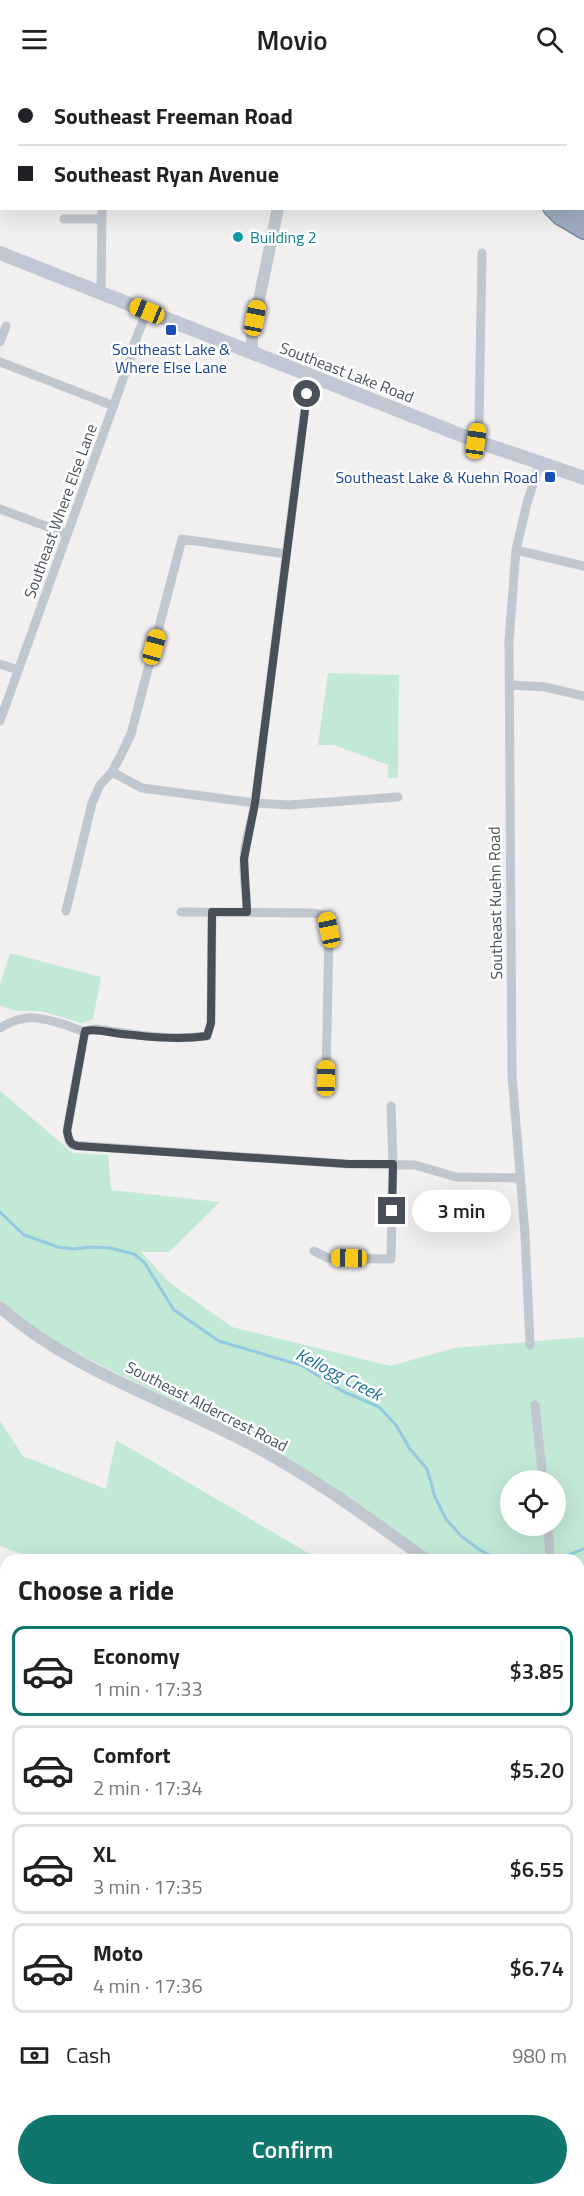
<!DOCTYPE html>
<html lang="en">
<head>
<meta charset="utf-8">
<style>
	:root { --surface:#fff; --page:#f2f2f2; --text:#202124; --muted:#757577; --line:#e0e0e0; --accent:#0f766e }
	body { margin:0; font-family:"Titillium Web",sans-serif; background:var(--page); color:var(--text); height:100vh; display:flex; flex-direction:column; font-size:22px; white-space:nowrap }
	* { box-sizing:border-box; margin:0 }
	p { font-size:20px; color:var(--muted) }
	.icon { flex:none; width:33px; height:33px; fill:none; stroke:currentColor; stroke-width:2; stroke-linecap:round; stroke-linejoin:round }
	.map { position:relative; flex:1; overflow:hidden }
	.sheet { position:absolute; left:0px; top:1476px; width:585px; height:642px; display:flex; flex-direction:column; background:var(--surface); border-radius:18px 18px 0 0; box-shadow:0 6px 24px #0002 }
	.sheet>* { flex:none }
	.hud { position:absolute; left:0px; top:0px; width:585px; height:132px; box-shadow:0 6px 24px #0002; display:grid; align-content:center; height:132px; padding:0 18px; background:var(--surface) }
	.controls { position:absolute; left:500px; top:1392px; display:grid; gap:12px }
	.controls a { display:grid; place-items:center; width:66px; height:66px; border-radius:50%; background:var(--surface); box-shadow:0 6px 24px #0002; font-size:30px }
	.end { position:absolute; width:27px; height:27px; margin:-14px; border:8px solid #49505a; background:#fff; box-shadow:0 0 0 3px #fff }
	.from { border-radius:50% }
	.bubble { position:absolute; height:42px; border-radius:21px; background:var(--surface); box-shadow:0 6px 24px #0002; font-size:20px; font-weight:600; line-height:42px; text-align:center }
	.car { position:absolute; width:18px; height:36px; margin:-18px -9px; border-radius:8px; box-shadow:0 0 4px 2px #0007; background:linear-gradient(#f5c518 24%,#345 0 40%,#f5c518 0 76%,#345 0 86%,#f5c518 0) }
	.hud b { display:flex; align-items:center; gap:21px; height:57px; font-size:22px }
	.hud b+b { border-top:2px solid var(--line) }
	.hud i { width:15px; height:15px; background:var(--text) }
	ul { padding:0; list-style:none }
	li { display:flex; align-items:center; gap:18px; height:90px; margin:0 12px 9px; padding:0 6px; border:3px solid var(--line); border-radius:12px }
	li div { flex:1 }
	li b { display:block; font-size:22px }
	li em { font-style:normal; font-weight:600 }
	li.on { border-color:var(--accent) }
	li>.icon { width:54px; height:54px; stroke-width:1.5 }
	h2 { padding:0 18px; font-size:27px; line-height:72px }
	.pay { display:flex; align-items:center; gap:15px; height:66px; padding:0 18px; font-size:22px }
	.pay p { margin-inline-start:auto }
	.cta { display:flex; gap:12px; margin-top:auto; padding:12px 18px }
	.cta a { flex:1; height:69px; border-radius:36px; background:var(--accent); color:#fff; font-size:24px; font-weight:600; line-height:69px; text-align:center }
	header { display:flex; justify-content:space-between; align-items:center; height:78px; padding:0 18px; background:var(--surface); font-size:27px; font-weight:600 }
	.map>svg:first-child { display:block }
</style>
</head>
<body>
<header><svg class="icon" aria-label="menu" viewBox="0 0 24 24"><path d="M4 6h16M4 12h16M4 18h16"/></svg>Movio<svg class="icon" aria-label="search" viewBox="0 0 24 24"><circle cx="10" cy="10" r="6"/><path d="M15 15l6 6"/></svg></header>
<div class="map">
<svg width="584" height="2118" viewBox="0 0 584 2118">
	<rect width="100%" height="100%" fill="#f1efef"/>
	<path fill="#c2e9d6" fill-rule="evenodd" d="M328,595L399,597L398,700H388V687L334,667H318Z
		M10,875L101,899L93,941L82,945L41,933H17L0,928V906Z
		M0,1013L73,1075L108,1077L111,1112L220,1124L169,1174H141L171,1206L232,1249L390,1288L455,1270L584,1259V1591L579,1587V1482H433L374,1439L278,1376L48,1261L0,1222ZM510,1402H555V1448H510Z
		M0,1343L23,1378L106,1411L116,1362L320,1482H38L0,1468Z
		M0,1589H6V1727L0,1726Z
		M579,1673L584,1675V1998H579Z"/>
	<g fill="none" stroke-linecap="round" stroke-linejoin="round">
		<path stroke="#94c9e1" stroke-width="3" d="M0,1134L24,1157L58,1169L74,1171L89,1169L110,1170L134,1176L144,1184L174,1232L219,1263L303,1288L342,1313L379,1329L396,1347L410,1371L427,1391L435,1419L446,1441L461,1458L480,1472L499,1482
			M555,1482L584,1471"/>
		<g stroke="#7787a3" stroke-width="18">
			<path id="trunk" d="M360,0L363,2
				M551,130L560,139L584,153
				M572,130L584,136"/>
		</g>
		<path stroke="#c1c7cf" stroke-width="9" d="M7,0L11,2
			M23,2L24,0
			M108,2V0
			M64,141H102
			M101,215L102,130
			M0,264L6,248
			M0,284L114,328
			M476,363L479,344L482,175
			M0,431L67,456
			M516,472L584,488
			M0,586L18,592
			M510,607L545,609L584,618
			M0,643L131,279L134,266L147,233
			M112,694L142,710L255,725L289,727L398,719
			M66,833L92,725L100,707L112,694L121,677L131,656L182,461L286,476
			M181,834L314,835L326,838L329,852L326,1000
			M247,834C247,817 243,799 244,782C244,764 252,743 255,725L309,298
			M0,950C25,935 40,939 66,947C71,949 78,952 83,953C88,953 92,951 97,951C133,956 170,963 207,958L211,945L212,834
			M85,953L67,1053L69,1063L72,1067L348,1086L415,1087L456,1099L519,1100
			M314,1173L328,1180L391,1181L393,1086L391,1028
			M530,1267L525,1156L512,997L509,563L516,472L527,425L540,385
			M535,1327L543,1402
			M548,1448L550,1482
			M0,1736H6
			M0,1895H6
			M37,2112L38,2118
			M388,2118V2112"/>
		<path stroke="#c1c7cf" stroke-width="12" d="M550,0L552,2
			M351,2L352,0
			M252,275V256L278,130
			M0,1229C73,1294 171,1323 256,1369C316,1401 371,1442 427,1482
			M579,1590L584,1594"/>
		<path stroke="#c1c8d3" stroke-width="14" d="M0,175L476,363L584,400"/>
		<use href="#trunk" stroke="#9eacc0" stroke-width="15"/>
	</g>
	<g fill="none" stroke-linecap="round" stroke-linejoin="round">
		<path stroke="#49505a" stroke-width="8" d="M307,316L255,725L244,781L247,834H212L211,945L207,958C179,962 150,959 122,956C109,955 98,950 85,953L67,1053C69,1061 69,1066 77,1068L348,1086H393L392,1133"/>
	</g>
	<circle fill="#0f9aa8" stroke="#fff" stroke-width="2" cx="238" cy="159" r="6"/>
	<g fill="#1a4fb4" stroke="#fff" stroke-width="2">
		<rect x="165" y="246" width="12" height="12" rx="3"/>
		<rect x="544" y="393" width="12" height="12" rx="3"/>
	</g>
	<g text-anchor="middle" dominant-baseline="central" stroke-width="5" stroke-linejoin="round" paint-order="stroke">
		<g font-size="16" fill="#0d838f" stroke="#fff" text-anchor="start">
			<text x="250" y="159">Building 2</text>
		</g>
		<g font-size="16" fill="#164399" stroke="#fff">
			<text x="171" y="271">Southeast Lake &amp;<tspan x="171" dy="18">Where Else Lane</tspan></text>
			<text x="538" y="399" text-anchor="end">Southeast Lake &amp; Kuehn Road</text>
		</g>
		<g font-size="16" fill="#49505a" stroke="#fff">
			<text transform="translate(347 294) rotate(21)">Southeast Lake Road</text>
			<text transform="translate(60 433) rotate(-70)">Southeast Where Else Lane</text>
			<text transform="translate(495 825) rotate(-91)">Southeast Kuehn Road</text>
			<text transform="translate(207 1328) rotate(27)">Southeast Aldercrest Road</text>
		</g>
		<g font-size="18" font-style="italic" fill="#1d7198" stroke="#fff">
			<text transform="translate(339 1296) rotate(27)">Kellogg Creek</text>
		</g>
	</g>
</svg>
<div class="controls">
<a><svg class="icon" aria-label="locate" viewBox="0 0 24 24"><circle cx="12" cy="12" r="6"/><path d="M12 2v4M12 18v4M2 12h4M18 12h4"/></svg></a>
</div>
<i class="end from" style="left:307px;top:316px"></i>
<i class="end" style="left:392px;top:1133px"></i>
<div class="bubble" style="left:412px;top:1112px;width:99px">3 min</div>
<i class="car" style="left:147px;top:233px;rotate:292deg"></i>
<i class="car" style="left:255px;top:240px;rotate:11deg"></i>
<i class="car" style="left:476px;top:363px;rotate:8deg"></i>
<i class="car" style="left:154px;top:569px;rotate:15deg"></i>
<i class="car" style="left:329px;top:852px;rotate:348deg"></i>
<i class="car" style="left:326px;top:1000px;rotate:1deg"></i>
<i class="car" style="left:349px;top:1180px;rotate:271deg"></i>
<div class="hud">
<b><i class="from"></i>Southeast Freeman Road</b>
<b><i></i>Southeast Ryan Avenue</b>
</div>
<section class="sheet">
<h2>Choose a ride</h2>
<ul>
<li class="on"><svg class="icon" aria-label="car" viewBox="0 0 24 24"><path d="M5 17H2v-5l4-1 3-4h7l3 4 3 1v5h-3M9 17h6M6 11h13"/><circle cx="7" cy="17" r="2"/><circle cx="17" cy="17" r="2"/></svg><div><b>Economy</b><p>1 min · 17:33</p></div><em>$3.85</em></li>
<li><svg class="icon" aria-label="car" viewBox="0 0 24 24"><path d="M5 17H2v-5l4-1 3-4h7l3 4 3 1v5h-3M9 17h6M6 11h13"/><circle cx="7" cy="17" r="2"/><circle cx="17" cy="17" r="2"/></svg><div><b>Comfort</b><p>2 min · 17:34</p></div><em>$5.20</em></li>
<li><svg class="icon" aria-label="car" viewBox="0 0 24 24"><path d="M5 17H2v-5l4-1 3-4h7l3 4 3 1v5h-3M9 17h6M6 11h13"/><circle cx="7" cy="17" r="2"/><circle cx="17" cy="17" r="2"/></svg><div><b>XL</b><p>3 min · 17:35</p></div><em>$6.55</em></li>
<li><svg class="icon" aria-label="car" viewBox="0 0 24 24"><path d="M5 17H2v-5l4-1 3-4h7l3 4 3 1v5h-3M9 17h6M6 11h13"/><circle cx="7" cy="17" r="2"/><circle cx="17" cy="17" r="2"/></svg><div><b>Moto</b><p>4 min · 17:36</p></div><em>$6.74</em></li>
</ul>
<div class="pay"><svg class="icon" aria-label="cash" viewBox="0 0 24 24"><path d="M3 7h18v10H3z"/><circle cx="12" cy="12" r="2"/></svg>Cash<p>980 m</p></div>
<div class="cta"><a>Confirm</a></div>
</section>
</div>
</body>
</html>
